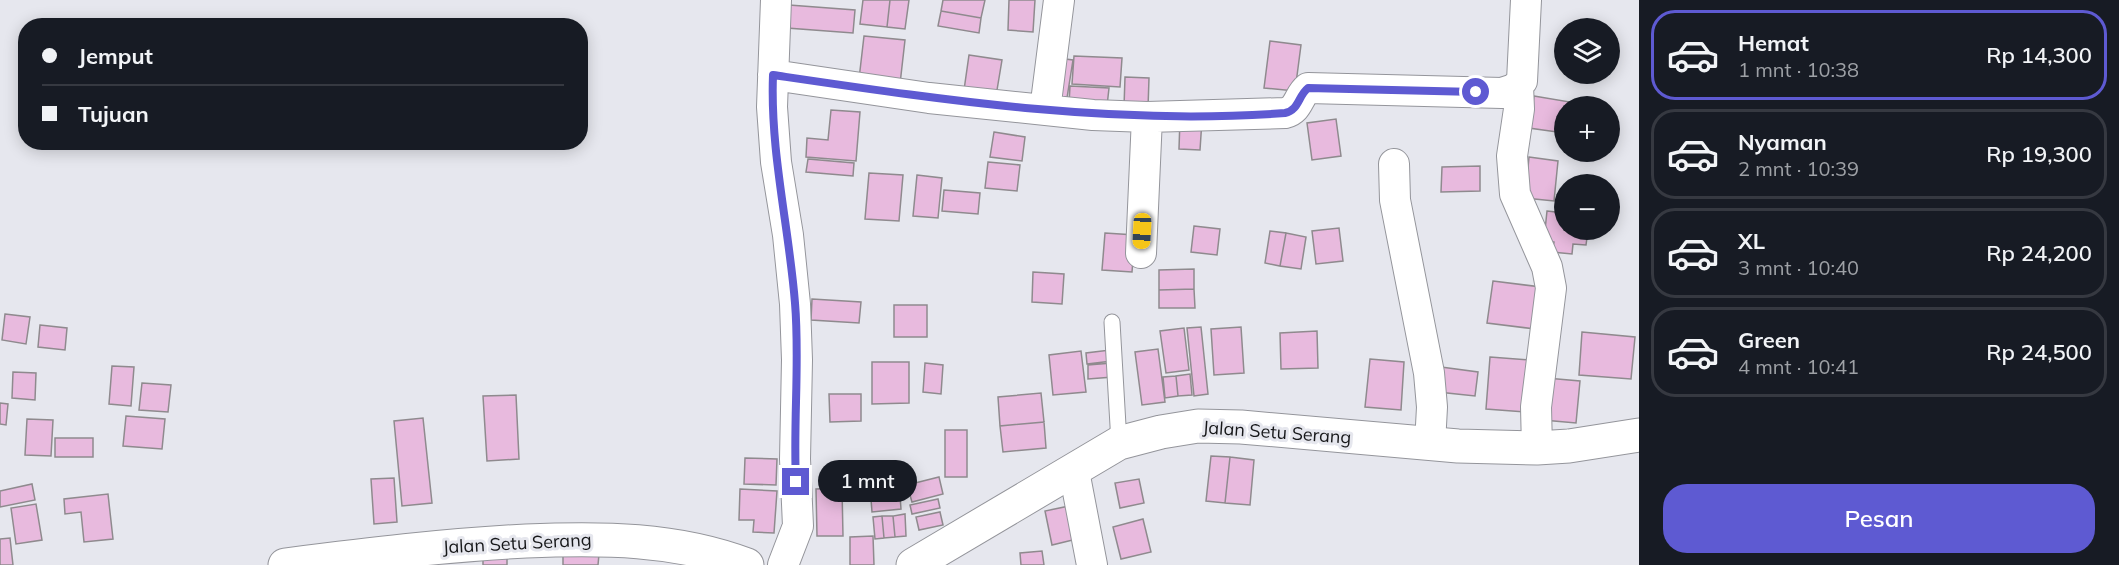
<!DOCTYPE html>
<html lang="id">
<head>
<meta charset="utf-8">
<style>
	:root { --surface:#171b24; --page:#242831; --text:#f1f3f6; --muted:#9ea1a6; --line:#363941; --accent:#5e5ad2 }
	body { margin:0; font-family:Mulish,sans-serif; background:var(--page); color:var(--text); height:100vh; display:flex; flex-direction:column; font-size:22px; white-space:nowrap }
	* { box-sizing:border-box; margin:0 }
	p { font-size:20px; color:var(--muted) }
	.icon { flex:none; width:33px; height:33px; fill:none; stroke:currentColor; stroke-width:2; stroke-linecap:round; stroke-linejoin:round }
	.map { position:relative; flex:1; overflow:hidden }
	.panel { display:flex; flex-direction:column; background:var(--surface); width:480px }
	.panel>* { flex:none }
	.hud { position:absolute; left:18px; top:18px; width:570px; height:132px; border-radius:24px; box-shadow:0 3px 15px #0003; display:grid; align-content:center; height:132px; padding:0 24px; background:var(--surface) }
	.controls { position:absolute; left:1554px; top:18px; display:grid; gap:12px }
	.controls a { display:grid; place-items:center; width:66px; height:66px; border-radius:50%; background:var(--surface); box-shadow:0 3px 15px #0003; font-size:30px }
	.end { position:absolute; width:27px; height:27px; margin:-14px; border:8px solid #5e5ad2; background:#fff; box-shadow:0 0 0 3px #fff }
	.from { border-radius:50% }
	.bubble { position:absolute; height:42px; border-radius:21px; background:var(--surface); box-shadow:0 3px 15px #0003; font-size:20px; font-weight:600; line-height:42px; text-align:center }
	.car { position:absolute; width:18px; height:36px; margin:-18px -9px; border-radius:8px; box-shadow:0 0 4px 2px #0007; background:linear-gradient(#f5c518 24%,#345 0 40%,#f5c518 0 76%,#345 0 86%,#f5c518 0) }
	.hud b { display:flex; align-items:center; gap:21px; height:57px; font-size:22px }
	.hud b+b { border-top:2px solid var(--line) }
	.hud i { width:15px; height:15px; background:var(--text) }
	ul { padding:10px 0 0; list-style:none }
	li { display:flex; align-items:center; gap:18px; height:90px; margin:0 12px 9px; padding:0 12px; border:3px solid var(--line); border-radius:24px }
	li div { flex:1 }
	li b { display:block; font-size:22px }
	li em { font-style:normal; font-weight:600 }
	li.selected { border-color:var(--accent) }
	li>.icon { width:54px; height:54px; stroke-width:1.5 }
	.cta { display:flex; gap:12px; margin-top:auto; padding:12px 24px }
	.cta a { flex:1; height:69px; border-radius:24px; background:var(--accent); color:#fff; font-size:24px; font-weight:600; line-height:69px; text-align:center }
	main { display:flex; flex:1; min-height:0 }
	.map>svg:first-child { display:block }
</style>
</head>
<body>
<main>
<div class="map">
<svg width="1639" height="565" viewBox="0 0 1639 565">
	<rect width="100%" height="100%" fill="#e6e7ee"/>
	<path fill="#e8bade" stroke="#8f8a8e" stroke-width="1.5" d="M863,0H890L887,27L860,24Z
		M890,0H909L905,29L887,27Z
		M943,0H985L981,18L941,11Z
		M1009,0H1035L1033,32L1008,30Z
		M789,5L855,10L853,33L787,28Z
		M941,11L981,18L979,33L938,26Z
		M864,36L905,40L900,84L859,79Z
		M1270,41L1301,45L1295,91L1264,88Z
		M969,55L1002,60L995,102L963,97Z
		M1074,56L1122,58L1120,87L1072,84Z
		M1057,58L1073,60L1066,104L1051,102Z
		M1125,77L1149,78L1148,108L1124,107Z
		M1070,86L1109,88L1107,106L1069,104Z
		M1534,96L1570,102L1569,106H1564V133L1529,128Z
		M831,110L860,112L856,161L806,157L807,138L828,140Z
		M1180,119L1202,120L1200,150L1179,149Z
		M1336,119L1341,156L1312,160L1307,123Z
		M994,132L1025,137L1022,161L990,157Z
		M1529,157L1558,161L1554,201L1525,198Z
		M808,159L854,163L853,176L806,172Z
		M988,162L1020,165L1017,191L985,188Z
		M1480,166V191L1441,192L1442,167Z
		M869,173L903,175L899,221L865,219Z
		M917,175L942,178L938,218L913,216Z
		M944,190L980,193L978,214L942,211Z
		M1547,211L1564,213V230H1588L1586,245L1573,244L1572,254L1552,252L1554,242L1544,240Z
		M1194,226L1220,229L1217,255L1191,252Z
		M1339,228L1343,261L1316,264L1312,231Z
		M1270,231L1286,233L1280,266L1265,263Z
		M1105,233L1135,235L1132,272L1102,270Z
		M1286,233L1306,237L1301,269L1280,266Z
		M1194,269V289L1159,290V270Z
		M1033,272L1064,274L1062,304L1032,302Z
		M1493,281L1541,287L1535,329L1487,323Z
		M1194,289L1195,308H1159V290Z
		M812,299L861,302L859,323L811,320Z
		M894,305H927V337H894Z
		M5,314L30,317L26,344L2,340Z
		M40,325L67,328L65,350L38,347Z
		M1201,327L1208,394L1194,396L1187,328Z
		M1241,327L1244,373L1214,375L1211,329Z
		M1184,328L1189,370L1166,373L1160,331Z
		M1317,331L1318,368L1281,369L1280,333Z
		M1582,332L1635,337L1631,379L1579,375Z
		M1158,349L1165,402L1142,405L1135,352Z
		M1110,350L1112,361L1087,364L1086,353Z
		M1081,351L1086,392L1053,395L1049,355Z
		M1490,357L1529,360L1525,412L1486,409Z
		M1370,359L1404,362L1401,410L1365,407Z
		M872,362H909V403L872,404Z
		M925,363L943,365L941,394L923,392Z
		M1112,363L1113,377L1088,379V365Z
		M112,366L134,367L131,406L109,404Z
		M1441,367L1478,372L1475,396L1438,392Z
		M13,372L36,373L35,400L12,398Z
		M1190,374L1192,395L1178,396L1176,376Z
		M1176,376L1178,396L1165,398L1163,377Z
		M1546,378L1580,381L1576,423L1543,420Z
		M142,383L171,385L168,412L139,410Z
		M1041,393L1044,422L1000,426L998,397Z
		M829,394H861V421L830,422Z
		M516,395L519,459L487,461L483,396Z
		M0,403L8,404L6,425L0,424Z
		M126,416L165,419L162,449L123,446Z
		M423,418L432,503L402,506L394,421Z
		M27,419L53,420L51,456L25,455Z
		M1044,422L1046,448L1003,452L1000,426Z
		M945,430H967V477H945Z
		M55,438H93V457H55Z
		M1211,456L1230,457L1225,503L1206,501Z
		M1230,457L1254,460L1250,505L1225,503Z
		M745,458L777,459L776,485L744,484Z
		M939,477L943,494L912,502L907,485Z
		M394,478L397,522L374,524L371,479Z
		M1139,479L1144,503L1120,508L1115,483Z
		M899,483L901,509L872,512L870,486Z
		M32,484L35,500L0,507V491Z
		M842,488L843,536H817L816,489Z
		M740,489L777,491L774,533L753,532L754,520H739Z
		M108,494L113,539L84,542L81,512L65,514L64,499Z
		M938,499L940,508L912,514L910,505Z
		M36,504L42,540L16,544L11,508Z
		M1074,505L1081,538L1052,545L1045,511Z
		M940,512L943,525L919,530L916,517Z
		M905,514L906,536L895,537L893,516Z
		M882,516H893L895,537L884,538Z
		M882,516L884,538L875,539L873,517Z
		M1143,519L1151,552L1121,559L1113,527Z
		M873,536L874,565H850V537Z
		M10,538L13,565H0V539Z
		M1042,551L1044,565H1021L1020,553Z
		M563,552L599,554L598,565H563Z
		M483,555H507V565H483Z"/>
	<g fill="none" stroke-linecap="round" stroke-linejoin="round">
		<g stroke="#94959b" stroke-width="17">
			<path id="service" d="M1112,322L1119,443"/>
		</g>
		<g stroke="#94959b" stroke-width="32">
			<path id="minor" d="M776,0L772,107L776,162L788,235L795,304L797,360L795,459L798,526L783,565
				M773,75L929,98L1093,115L1147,117L1285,113C1299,110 1298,96 1308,88L1502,93L1514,89L1522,81L1526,0
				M1518,86L1519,109L1512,156L1515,194L1547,267L1551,288L1536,407L1537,448
				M1045,110L1059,0
				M1394,164L1395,200L1429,373L1432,407L1430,444
				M1141,253L1147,117
				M1074,471L1092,565"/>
		</g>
		<g stroke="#94959b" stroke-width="35">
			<path id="tertiary" d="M285,565C365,555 445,545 526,541C602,538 675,538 747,565
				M913,565L1119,443L1161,432L1198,426L1241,427L1458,446L1537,448L1569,446L1639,435"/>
		</g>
		<use href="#service" stroke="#fff" stroke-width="15"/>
		<use href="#minor" stroke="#fff" stroke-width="30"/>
		<use href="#tertiary" stroke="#fff" stroke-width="33"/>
	</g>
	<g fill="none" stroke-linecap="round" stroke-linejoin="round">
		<path stroke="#5e5ad2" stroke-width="8" d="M796,482C793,422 800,362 795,303C789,227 770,152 773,75C943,100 1113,126 1285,113C1299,110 1298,96 1308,88L1476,92"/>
	</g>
	<g text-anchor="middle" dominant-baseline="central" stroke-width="6" stroke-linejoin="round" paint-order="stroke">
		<g font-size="18" fill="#161719" stroke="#e6e7ee">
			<text transform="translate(1277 432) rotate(4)">Jalan Setu Serang</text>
			<text transform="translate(517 543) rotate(-3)">Jalan Setu Serang</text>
		</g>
	</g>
</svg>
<div class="controls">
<a><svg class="icon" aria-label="layers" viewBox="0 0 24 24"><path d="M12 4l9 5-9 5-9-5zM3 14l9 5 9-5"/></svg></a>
<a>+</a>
<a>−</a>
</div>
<i class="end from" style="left:1476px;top:92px"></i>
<i class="end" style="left:796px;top:482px"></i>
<div class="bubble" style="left:818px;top:460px;width:99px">1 mnt</div>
<i class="car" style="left:1142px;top:231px;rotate:183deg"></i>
<div class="hud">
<b><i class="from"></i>Jemput</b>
<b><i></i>Tujuan</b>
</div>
</div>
<section class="panel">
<ul>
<li class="selected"><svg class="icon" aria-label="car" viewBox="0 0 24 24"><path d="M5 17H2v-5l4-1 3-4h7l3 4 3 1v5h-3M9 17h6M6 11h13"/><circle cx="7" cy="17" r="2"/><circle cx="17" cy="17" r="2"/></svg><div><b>Hemat</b><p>1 mnt · 10:38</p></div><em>Rp 14,300</em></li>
<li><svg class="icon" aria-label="car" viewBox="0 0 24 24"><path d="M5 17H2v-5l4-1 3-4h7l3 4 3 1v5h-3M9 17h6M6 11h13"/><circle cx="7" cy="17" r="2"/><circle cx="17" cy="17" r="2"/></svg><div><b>Nyaman</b><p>2 mnt · 10:39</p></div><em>Rp 19,300</em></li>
<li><svg class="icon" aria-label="car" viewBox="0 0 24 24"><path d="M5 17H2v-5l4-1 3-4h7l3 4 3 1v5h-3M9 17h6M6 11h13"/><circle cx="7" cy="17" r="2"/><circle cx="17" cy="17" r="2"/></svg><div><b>XL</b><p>3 mnt · 10:40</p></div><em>Rp 24,200</em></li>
<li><svg class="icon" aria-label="car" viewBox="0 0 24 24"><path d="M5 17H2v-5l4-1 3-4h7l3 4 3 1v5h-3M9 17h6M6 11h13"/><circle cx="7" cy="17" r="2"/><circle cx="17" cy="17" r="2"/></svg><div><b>Green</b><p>4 mnt · 10:41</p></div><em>Rp 24,500</em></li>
</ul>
<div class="cta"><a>Pesan</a></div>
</section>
</main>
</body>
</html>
